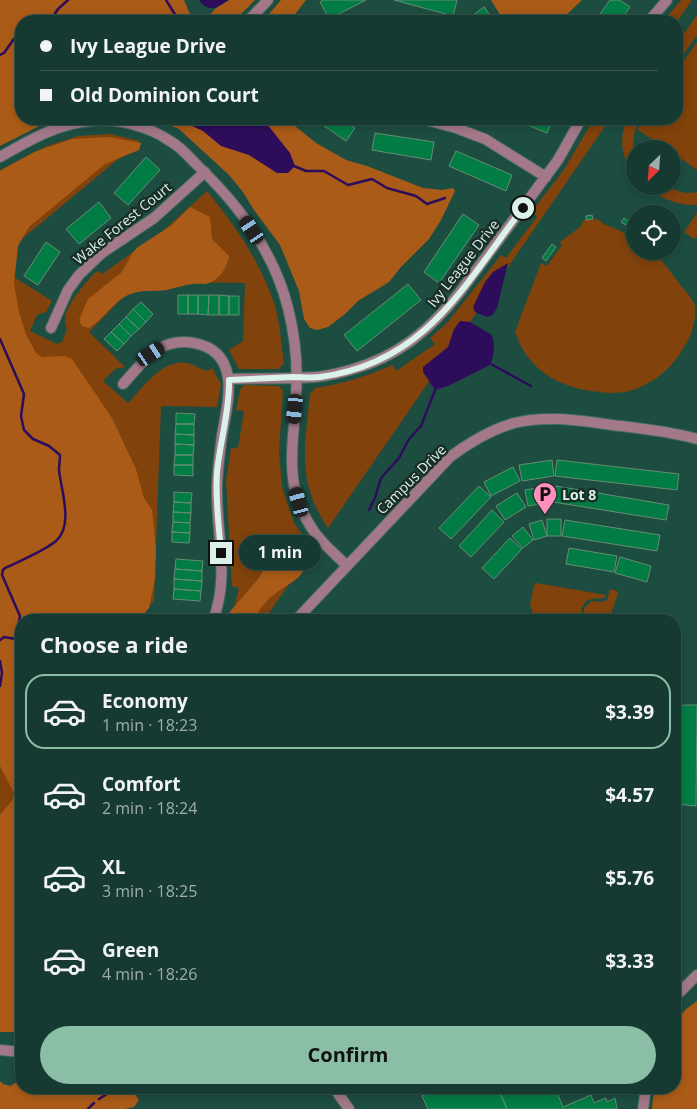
<!DOCTYPE html>
<html lang="en">
<head>
<meta charset="utf-8">
<style>
	:root { --surface:#163a31; --page:#1f4139; --text:#f1f3f6; --muted:#9eadab; --line:#35544d; --accent:#8abfa5 }
	body { margin:0; font-family:"Open Sans",sans-serif; background:var(--page); color:var(--text); height:100vh; display:flex; flex-direction:column; font-size:19px; white-space:nowrap }
	* { box-sizing:border-box; margin:0 }
	p { font-size:16px; color:var(--muted) }
	.icon { flex:none; width:28px; height:28px; fill:none; stroke:currentColor; stroke-width:2; stroke-linecap:round; stroke-linejoin:round }
	.map { position:relative; flex:1; overflow:hidden }
	.details { position:absolute; left:15px; top:614px; width:666px; height:480px; display:flex; flex-direction:column; background:var(--surface); border-radius:20px; box-shadow:0 2px 8px #0003,0 0 0 1px var(--line) }
	.details>* { flex:none }
	.hud { position:absolute; left:15px; top:15px; width:668px; height:110px; border-radius:20px; box-shadow:0 2px 8px #0003,0 0 0 1px var(--line); display:grid; align-content:center; height:110px; padding:0 25px; background:var(--surface) }
	.needle { width:32px; rotate:205deg }
	.controls { position:absolute; left:626px; top:140px; display:grid; gap:10px }
	.controls a { display:grid; place-items:center; width:55px; height:55px; border-radius:50%; background:var(--surface); box-shadow:0 2px 8px #0003,0 0 0 1px var(--line); font-size:25px }
	.end { position:absolute; width:22px; height:22px; margin:-11px; border:6px solid #daf2ea; background:#111; box-shadow:0 0 0 2px #111 }
	.from { border-radius:50% }
	.bubble { position:absolute; height:35px; border-radius:18px; background:var(--surface); box-shadow:0 2px 8px #0003,0 0 0 1px var(--line); font-size:16px; font-weight:700; line-height:35px; text-align:center }
	.car { position:absolute; width:15px; height:30px; margin:-15px -8px; border-radius:6px; box-shadow:0 0 4px 1px #0007; background:linear-gradient(#222 24%,#8ab4d8 0 40%,#222 0 76%,#8ab4d8 0 86%,#222 0) }
	.hud b { display:flex; align-items:center; gap:18px; height:48px; font-size:19px }
	.hud b+b { border-top:1px solid var(--line) }
	.hud i { width:12px; height:12px; background:var(--text) }
	ul { padding:0; list-style:none }
	li { display:flex; align-items:center; gap:15px; height:75px; margin:0 10px 8px; padding:0 15px; border:2px solid transparent; border-radius:20px }
	li div { flex:1 }
	li b { display:block; font-size:19px }
	li em { font-style:normal; font-weight:700 }
	li.on { border-color:var(--accent) }
	li>.icon { width:45px; height:45px; stroke-width:1.5 }
	h2 { padding:0 25px; font-size:22px; line-height:60px }
	.button { display:flex; gap:10px; margin-top:auto; padding:10px 25px }
	.button a { flex:1; height:58px; border-radius:30px; background:var(--accent); color:#111; font-size:20px; font-weight:700; line-height:58px; text-align:center }
	.map>svg:first-child { display:block }
</style>
</head>
<body>
<div class="map">
<svg width="697" height="1109" viewBox="0 0 697 1109">
	<rect width="100%" height="100%" fill="#1d4d41"/>
	<path fill="#81420b" d="M681,0H692L676,23V21H667L665,19Z
		M697,15V35L676,65V45Z
		M697,42V170L673,153L672,149H666L637,129L644,119H676V72Z
		M594,119H610L328,528C296,481 305,446 310,394L315,388C343,384 367,376 392,365L396,371L435,344L430,338L446,324L501,255L506,258L537,217L532,211L563,171Z
		M627,119H640C629,137 635,157 635,177C622,159 618,140 627,119Z
		M110,134L140,141L17,243L12,276L52,301L46,312L37,315L30,331L57,344L62,342L67,329C66,326 64,321 65,318C67,304 87,280 97,271L102,274L163,231L207,191C236,227 260,261 275,306C280,323 281,344 284,363L279,369H239L229,350L243,341L245,283L156,282L128,292L89,332L125,367L115,369L103,381L128,403C144,387 162,358 188,363C194,365 201,369 207,371L212,368L221,384L217,407L161,406L154,600L140,620H21V1030L0,1028V170L47,146L78,136Z
		M645,186C651,186 660,185 666,187C678,190 683,195 697,192V205C677,206 661,198 645,186Z
		M697,213V236L694,239L684,232Z
		M597,219L604,224L625,233L624,236L635,243V251H654C664,263 673,275 682,287C686,292 691,297 694,303C697,312 694,327 690,336C680,357 666,375 644,385C630,393 615,394 600,392C561,389 528,371 515,332L541,263L547,266L562,245L560,242L580,227L584,220Z
		M244,385L279,386L283,391L279,451L282,487L294,523L313,550L264,620H231L239,588L232,586L226,480L231,448H238L244,411L236,410L240,390Z
		M536,583L606,595V597C594,602 589,593 581,609L584,620H535L530,605L534,585Z
		M610,589L617,591L618,594L609,620H587L584,613V608L592,601L602,602L607,600Z"/>
	<path fill="#aa5b17" d="M0,0H184L189,12L196,21H21V119H53L0,146Z
		M229,0H255L234,21H204L215,9Z
		M281,0H306L290,21H263Z
		M491,0H582L560,21H506L502,18Z
		M155,119H290L295,126L316,143L346,160L367,166L423,188L442,190L453,188L455,191L441,220L429,239L401,267L389,282L358,301L345,314L328,327L317,330L310,328L304,319L299,291L280,245L254,210L243,192L229,175L179,129Z
		M109,137L141,143L139,150L105,164L29,227L18,246L14,283L19,312L26,334L36,353L42,357L65,356L72,359L112,418L136,469L144,498L152,510L156,549L155,579L149,608L138,620H21V1032H0V815L13,799L14,793L0,766V171L34,152L72,139Z
		M190,207L210,217L212,239L229,256C227,268 220,279 209,283C204,285 198,283 193,284C184,285 175,288 167,290C153,292 141,289 128,295C113,302 104,319 89,328L82,326L79,320L88,299L122,272L133,252L138,247L172,225Z
		M298,541C316,580 293,577 270,598C263,604 258,613 253,620H226L227,615L259,578L277,547L283,542Z
		M697,1001V1109H652L654,1088H675V1023L685,1010Z
		M21,1080V1088H42L52,1093L56,1088H125L134,1093L139,1100L134,1107L125,1109H0V1081L3,1084L10,1086Z"/>
	<path fill="#2d0c5b" d="M199,0H229C217,7 209,14 199,0Z
		M177,119H263L290,153L295,166L288,173H277L249,155L221,146L203,131Z
		M508,263L497,308L493,315L487,317L475,312L473,307L485,282L493,272Z
		M460,321L470,322L492,335C495,344 494,357 490,365L448,386L435,390L423,372V367L448,347L454,329Z"/>
	<g fill="none" stroke-linecap="round" stroke-linejoin="round">
		<path stroke="#2d0c5b" stroke-width="2.5" d="M166,0L179,21
			M50,21L58,9L68,0
			M0,55L4,53L21,29
			M294,166L306,171H324L348,185L372,179L387,188L416,196L427,204L445,198
			M0,339L24,394L21,416L24,430L33,439L49,446L60,455C60,460 59,465 59,470C61,490 74,525 56,541C44,551 20,561 5,568L3,570L2,575
			M491,364L531,386
			M369,510L375,498L381,478L399,458L409,439L421,426L435,390
			M2,575L20,616L16,643L21,655
			M0,640L4,637L16,639
			M0,661L2,673L0,686
			M99,1099L107,1094L109,1088
			M88,1109L94,1103"/>
	</g>
	<path fill="#027c45" stroke="#688c73" d="M323,0H366L329,19L320,2Z
		M394,0H457L453,16Z
		M610,0H620L630,7L620,21H595Z
		M484,7L494,21H471L469,18Z
		M314,119H341L355,128L346,141Z
		M513,119H553L547,133Z
		M375,133L434,142L431,160L372,150Z
		M456,151L512,175L506,191L449,166Z
		M146,157L160,170L128,205L114,193Z
		M99,202L111,218L79,244L66,229Z
		M463,214L479,225L439,283L424,272Z
		M592,215L593,219L586,220V216Z
		M624,218L628,221L626,225L621,222Z
		M633,231L635,233V239L630,235Z
		M46,242L60,252L38,285L24,276Z
		M552,244L556,247L546,261L542,258Z
		M408,284L421,300L357,351L344,335Z
		M178,295H188V314H178Z
		M188,295H198V314H188Z
		M198,295H209L208,315L198,314Z
		M209,295H219V315H208Z
		M219,295L229,296V315H219Z
		M229,296H239V315H229Z
		M141,302L153,314L146,322L133,309Z
		M133,309L146,322L139,329L126,317Z
		M126,317L139,329L131,336L119,324Z
		M119,324L131,336L124,344L111,332Z
		M111,332L124,344L117,351L104,339Z
		M176,413L195,414L194,424H176Z
		M176,424H194V435L175,434Z
		M175,434L194,435V445L175,444Z
		M175,444L194,445L193,455H175Z
		M175,455H193V465H174Z
		M552,460L554,476L522,481L519,465Z
		M557,460L679,474L677,490L555,476Z
		M174,465H193V476L174,475Z
		M513,467L520,481L491,496L484,482Z
		M479,486L491,497L451,539L439,528Z
		M549,486L552,502L528,506L525,490Z
		M556,486L669,505L666,520L553,502Z
		M174,492L192,493L191,503L174,502Z
		M517,493L526,507L505,520L496,506Z
		M174,502L191,503V513L173,512Z
		M492,510L504,522L471,557L459,546Z
		M173,512L191,513L190,523L173,522Z
		M547,519H561V536H547Z
		M542,520L547,536L534,540L529,524Z
		M565,520L660,535L657,551L562,536Z
		M173,522L190,523V533L172,532Z
		M523,527L533,540L523,548L512,536Z
		M172,532L190,533L189,543L172,542Z
		M510,538L522,549L494,579L482,568Z
		M569,548L617,556L614,572L566,564Z
		M620,557L651,566L647,582L615,573Z
		M176,559L203,561L202,571L175,569Z
		M175,569L202,571V581L174,579Z
		M174,579L202,581L201,591L174,589Z
		M174,589L201,591L200,601L173,599Z
		M163,613L173,620H158Z
		M684,705H697L696,806L675,804V707Z
		M423,1088H461L463,1091L470,1088H476L478,1091L486,1088H498L507,1109H428L422,1096L426,1094Z
		M498,1088H555L563,1107L591,1095L594,1103L606,1098L607,1102L615,1098L617,1109H507Z
		M563,1088H578L565,1093Z"/>
	<g fill="none" stroke-linecap="round" stroke-linejoin="round">
		<g stroke="#3f6b5f" stroke-width="12">
			<path id="street" d="M248,21L268,0
				M649,21L667,0
				M422,119L456,128L485,139L546,177
				M0,157C28,141 58,123 91,121C117,118 148,126 170,141C181,147 189,157 198,166C239,205 274,252 288,308C295,336 298,366 296,394C294,447 281,485 315,533C324,545 336,555 347,566
				M51,328L68,290L79,275L102,253L154,218L205,172
				M229,379C258,378 287,379 316,377C328,376 339,373 350,370C398,357 430,330 460,292L558,160L581,119
				M123,384C144,361 159,337 194,343C242,352 228,402 222,435C220,453 217,471 217,488C216,533 230,577 213,620
				M296,620L450,457C470,442 490,430 514,423C549,414 587,422 621,426C647,429 672,432 697,439
				M675,997L697,975
				M0,1050L21,1052
				M334,1088L349,1109
				M643,1109L646,1088"/>
		</g>
		<use href="#street" stroke="#a37888" stroke-width="10"/>
	</g>
	<g fill="none" stroke-linecap="round" stroke-linejoin="round">
		<path stroke="#daf2ea" stroke-width="6" d="M221,553C219,526 215,499 217,472C220,441 230,410 229,380C250,379 272,378 293,377C302,377 311,378 320,377C426,363 464,285 523,208"/>
	</g>
	<defs>
		<g id="parking-pin" transform="scale(1.25)"><path d="M0 17L-7.5 6A9.5 9.5 0 1 1 7.5 6Z" fill="#fe8ebc" stroke="#1a2e28"/><path d="M-3.5-5.5H1a3.5 3.5 0 0 1 0 7H-1V5.5H-3.5ZM-1-3.4V-.6H.8a1.4 1.4 0 0 0 0-2.8Z" fill="#111"/></g>
	</defs>
	<g fill-rule="evenodd">
		<use href="#parking-pin" x="545" y="494"/>
	</g>
	<g text-anchor="middle" dominant-baseline="central" stroke-width="5" stroke-linejoin="round" paint-order="stroke">
		<g font-size="14" fill="#daf2ea" stroke="#1a2e28">
			<text transform="translate(122 223) rotate(-39)">Wake Forest Court</text>
			<text transform="translate(463 263) rotate(-52)">Ivy League Drive</text>
			<text transform="translate(411 479) rotate(-45)">Campus Drive</text>
		</g>
		<g font-size="14" font-weight="bold" fill="#daf2ea" stroke="#1a2e28" text-anchor="start">
			<text x="562" y="494">Lot 8</text>
		</g>
	</g>
</svg>
<div class="controls">
<a><svg class="needle" viewBox="-14 -14 28 28"><path d="M0-13l5 13h-10z" fill="#e53935"/><path d="M0 13l5-13h-10z" fill="#9eadab"/></svg></a>
<a><svg class="icon" aria-label="locate" viewBox="0 0 24 24"><circle cx="12" cy="12" r="6"/><path d="M12 2v4M12 18v4M2 12h4M18 12h4"/></svg></a>
</div>
<i class="end from" style="left:523px;top:208px"></i>
<i class="end" style="left:221px;top:553px"></i>
<div class="bubble" style="left:239px;top:535px;width:82px">1 min</div>
<i class="car" style="left:252px;top:230px;rotate:326deg"></i>
<i class="car" style="left:151px;top:354px;rotate:56deg"></i>
<i class="car" style="left:295px;top:409px;rotate:186deg"></i>
<i class="car" style="left:299px;top:502px;rotate:345deg"></i>
<div class="hud">
<b><i class="from"></i>Ivy League Drive</b>
<b><i></i>Old Dominion Court</b>
</div>
<section class="details">
<h2>Choose a ride</h2>
<ul>
<li class="on"><svg class="icon" aria-label="car" viewBox="0 0 24 24"><path d="M5 17H2v-5l4-1 3-4h7l3 4 3 1v5h-3M9 17h6M6 11h13"/><circle cx="7" cy="17" r="2"/><circle cx="17" cy="17" r="2"/></svg><div><b>Economy</b><p>1 min · 18:23</p></div><em>$3.39</em></li>
<li><svg class="icon" aria-label="car" viewBox="0 0 24 24"><path d="M5 17H2v-5l4-1 3-4h7l3 4 3 1v5h-3M9 17h6M6 11h13"/><circle cx="7" cy="17" r="2"/><circle cx="17" cy="17" r="2"/></svg><div><b>Comfort</b><p>2 min · 18:24</p></div><em>$4.57</em></li>
<li><svg class="icon" aria-label="car" viewBox="0 0 24 24"><path d="M5 17H2v-5l4-1 3-4h7l3 4 3 1v5h-3M9 17h6M6 11h13"/><circle cx="7" cy="17" r="2"/><circle cx="17" cy="17" r="2"/></svg><div><b>XL</b><p>3 min · 18:25</p></div><em>$5.76</em></li>
<li><svg class="icon" aria-label="car" viewBox="0 0 24 24"><path d="M5 17H2v-5l4-1 3-4h7l3 4 3 1v5h-3M9 17h6M6 11h13"/><circle cx="7" cy="17" r="2"/><circle cx="17" cy="17" r="2"/></svg><div><b>Green</b><p>4 min · 18:26</p></div><em>$3.33</em></li>
</ul>
<div class="button"><a>Confirm</a></div>
</section>
</div>
</body>
</html>
